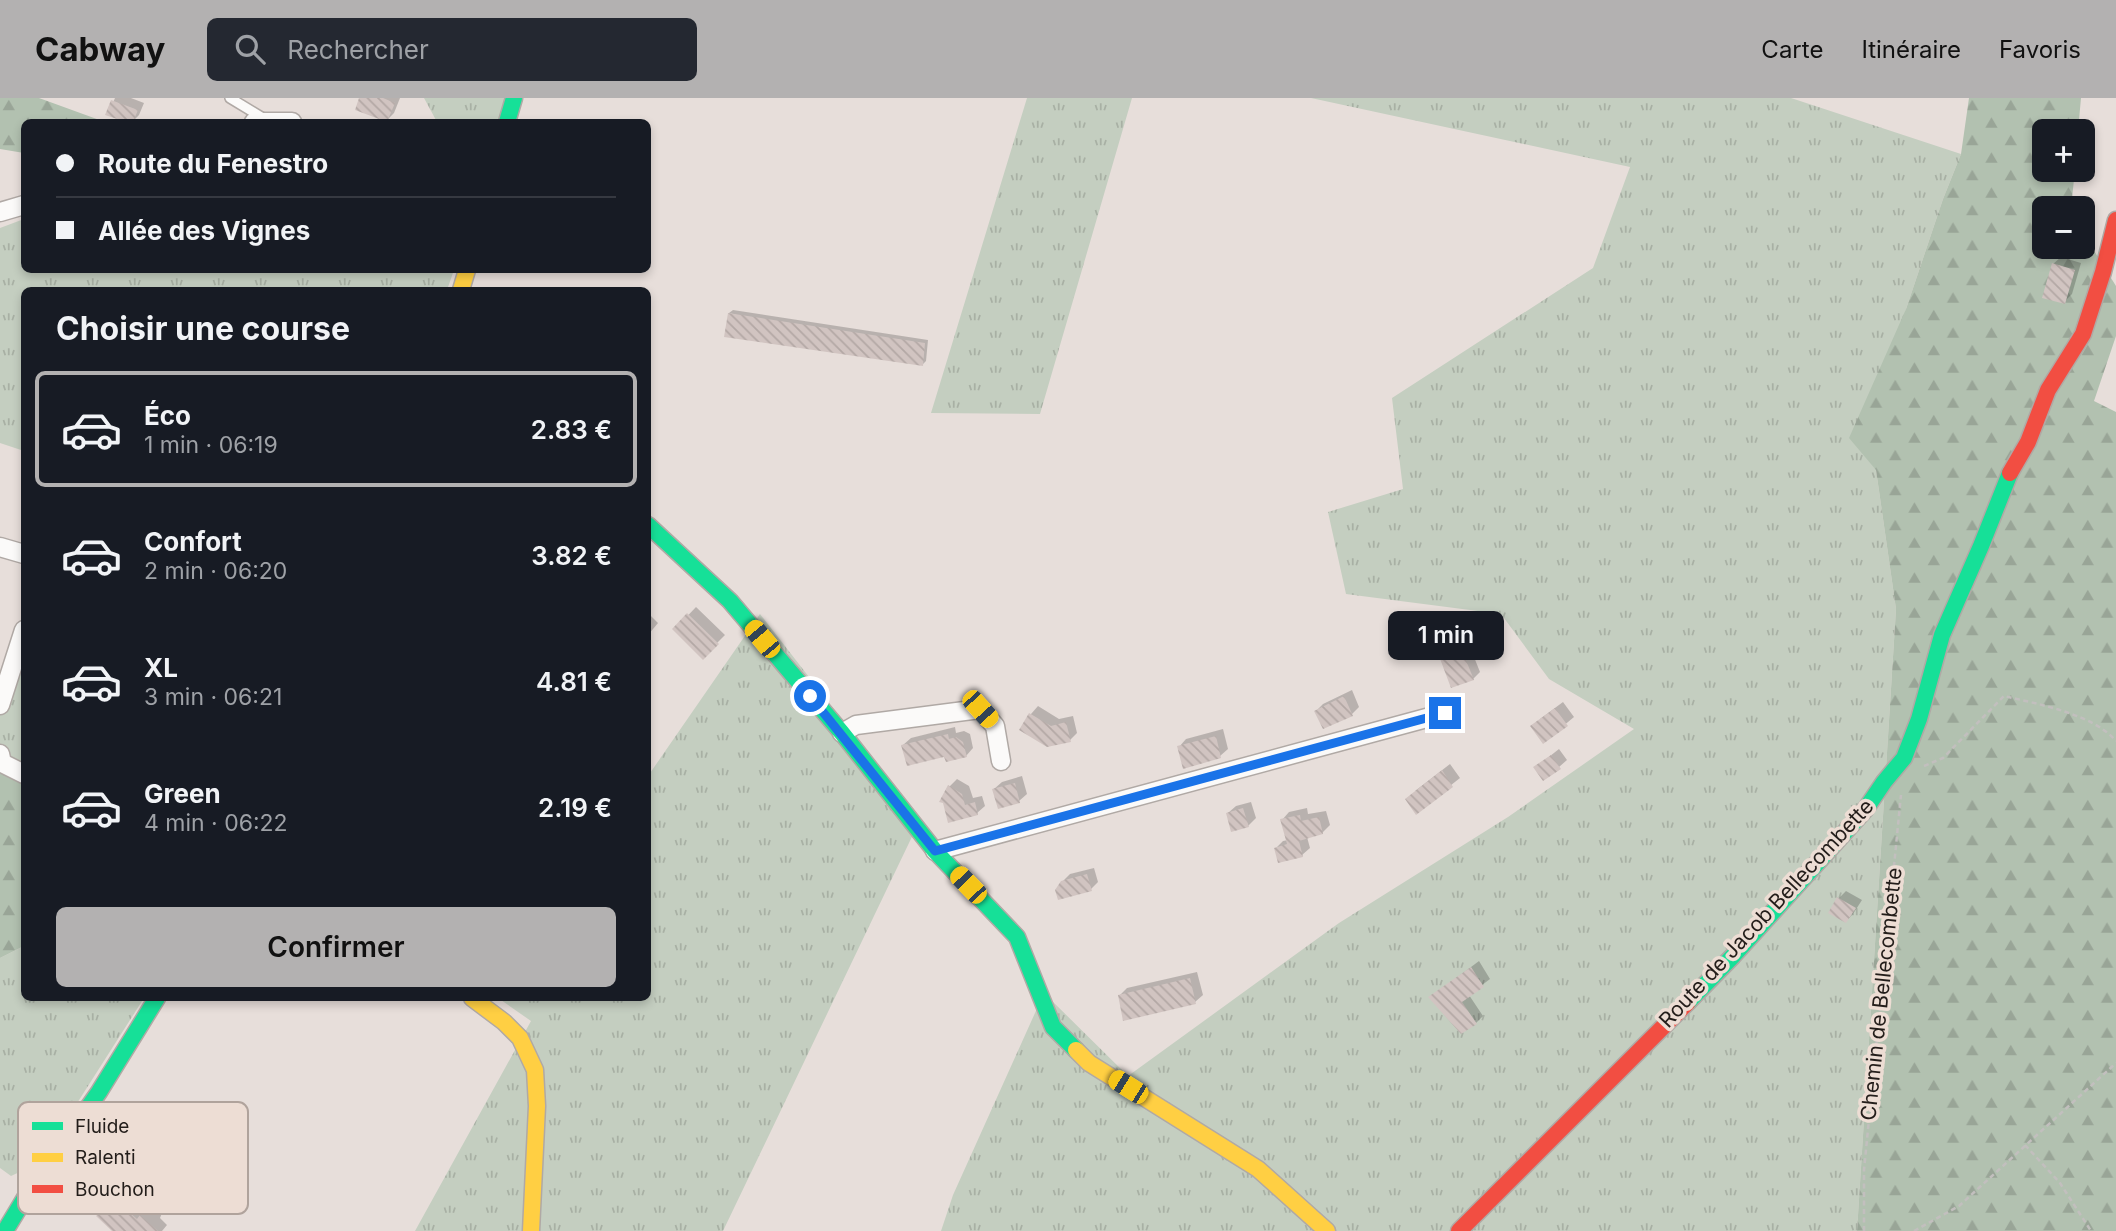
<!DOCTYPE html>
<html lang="fr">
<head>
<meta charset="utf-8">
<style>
	:root { --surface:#171b24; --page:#242831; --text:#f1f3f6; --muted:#9ea1a6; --line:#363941; --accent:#b3b1b1 }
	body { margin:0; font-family:Inter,sans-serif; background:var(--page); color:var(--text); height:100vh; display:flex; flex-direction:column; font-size:26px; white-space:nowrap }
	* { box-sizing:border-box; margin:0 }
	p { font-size:23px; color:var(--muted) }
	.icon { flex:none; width:38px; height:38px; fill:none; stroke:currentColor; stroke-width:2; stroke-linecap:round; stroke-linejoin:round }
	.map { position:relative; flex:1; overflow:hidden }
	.details { position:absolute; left:21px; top:189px; width:630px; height:714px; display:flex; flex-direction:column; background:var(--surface); border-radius:10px; box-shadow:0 4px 10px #0003 }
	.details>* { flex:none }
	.hud { position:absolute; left:21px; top:21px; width:630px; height:154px; border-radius:10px; box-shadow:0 4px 10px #0003; display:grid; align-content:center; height:154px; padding:0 35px; background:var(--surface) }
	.controls { position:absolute; left:2032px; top:21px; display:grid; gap:14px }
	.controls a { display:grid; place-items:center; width:63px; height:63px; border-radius:10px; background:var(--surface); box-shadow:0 4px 10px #0003; font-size:35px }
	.end { position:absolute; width:32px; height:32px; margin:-16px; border:9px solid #1a73e8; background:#fff; box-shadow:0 0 0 4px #fff }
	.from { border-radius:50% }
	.bubble { position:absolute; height:49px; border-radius:10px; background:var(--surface); box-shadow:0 4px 10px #0003; font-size:23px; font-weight:600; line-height:49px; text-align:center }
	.car { position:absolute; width:21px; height:42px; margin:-21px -10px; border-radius:9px; box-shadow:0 0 5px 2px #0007; background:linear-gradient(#f5c518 24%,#345 0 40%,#f5c518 0 76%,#345 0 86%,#f5c518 0) }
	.hud b { display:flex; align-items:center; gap:24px; height:66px; font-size:26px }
	.hud b+b { border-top:2px solid var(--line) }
	.hud i { width:18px; height:18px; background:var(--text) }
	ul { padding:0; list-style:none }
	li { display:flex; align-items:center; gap:21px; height:116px; margin:0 14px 10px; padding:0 21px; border:4px solid transparent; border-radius:10px }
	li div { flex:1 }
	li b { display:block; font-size:26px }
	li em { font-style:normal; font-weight:600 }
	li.selected { border-color:var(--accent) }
	li>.icon { width:63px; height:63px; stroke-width:1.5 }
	h2 { padding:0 35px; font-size:32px; line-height:84px }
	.cta { display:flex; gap:14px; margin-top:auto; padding:14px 35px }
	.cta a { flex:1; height:80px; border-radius:10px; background:var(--accent); color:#111; font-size:28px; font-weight:600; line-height:80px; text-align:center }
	header { display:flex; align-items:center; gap:42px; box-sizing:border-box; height:98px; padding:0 35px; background:var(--accent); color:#111 }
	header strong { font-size:33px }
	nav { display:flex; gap:38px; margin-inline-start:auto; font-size:24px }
	.search { width:490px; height:63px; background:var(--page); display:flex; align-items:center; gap:18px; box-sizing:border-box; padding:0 24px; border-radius:10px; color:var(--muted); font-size:26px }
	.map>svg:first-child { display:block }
</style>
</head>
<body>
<header>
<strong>Cabway</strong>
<div class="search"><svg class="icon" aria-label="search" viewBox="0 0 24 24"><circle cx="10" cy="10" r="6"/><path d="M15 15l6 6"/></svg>Rechercher</div>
<nav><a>Carte</a><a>Itinéraire</a><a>Favoris</a></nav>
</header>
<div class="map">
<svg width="2116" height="1133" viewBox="0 0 2116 1133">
	<defs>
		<pattern id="grass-tufts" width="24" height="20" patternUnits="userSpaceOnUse" patternTransform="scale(1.75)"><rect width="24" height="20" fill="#c4cec0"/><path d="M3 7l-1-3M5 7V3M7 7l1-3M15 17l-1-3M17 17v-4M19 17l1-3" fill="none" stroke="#a8b0a4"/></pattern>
		<pattern id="forest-firs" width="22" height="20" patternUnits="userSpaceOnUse" patternTransform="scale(1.75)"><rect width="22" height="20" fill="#b2c1b0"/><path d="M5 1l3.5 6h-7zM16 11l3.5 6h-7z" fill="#99a597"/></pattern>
		<pattern id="building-back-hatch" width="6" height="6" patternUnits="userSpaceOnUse" patternTransform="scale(1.75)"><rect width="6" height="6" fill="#d1c4c1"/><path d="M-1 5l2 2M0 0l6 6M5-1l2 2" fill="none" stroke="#b3a8a5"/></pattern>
	</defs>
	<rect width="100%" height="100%" fill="#e7deda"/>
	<path fill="url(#grass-tufts)" d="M424,0H506L499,24H437Z
		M1027,0H1132L1040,316L931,315Z
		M1311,0H1791L1961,56L1943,101L1906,211L1876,372L1896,511L1857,1133H941L953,1097L1044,895L1128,978L1339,825L1508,719L1634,631L1549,581L1501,516L1346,496L1328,414L1403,391L1392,300L1593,170L1630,69Z
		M24,121V172H454L447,192H24V353L0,345V130Z
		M24,513V680L0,666V588Z
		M760,516L920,722L723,1133H415L531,923L498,900H648V678Z
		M24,848V900H144L39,1065L11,1078L0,1070V860Z"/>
	<path fill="url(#forest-firs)" d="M0,0H39L105,24H24V55L0,51Z
		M1969,0H2081L2078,33H2044V72H2075L2071,110H2044V149H2082L2083,135L2116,188V238L2094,303L2116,314V1133H1857L1896,511L1876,372L1849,340L1906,211L1943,101L1961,56Z
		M0,666L24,680V848L0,860Z"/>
	<path fill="#0003" d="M115,0H131L144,5L139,17L132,24L108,16Z
		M361,0H400L394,15L387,22Z
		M2061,159L2081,165L2072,196L2064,204L2053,166Z
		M733,212L928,242L926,263L923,266L729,215Z
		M696,509L725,537L703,559L675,531Z
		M648,515L658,525L648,537Z
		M1468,544L1480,574L1473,581L1441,559L1448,551Z
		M1352,592L1359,609L1352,616L1316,613L1323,606Z
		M1563,604L1574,619L1544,644L1540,621Z
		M1038,608L1059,621L1073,618L1077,635L1070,642L1021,631L1031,616Z
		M955,629L956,635L964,633L970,636L973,650L966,658L946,657L903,647L911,640Z
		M1223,631L1228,651L1220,658L1179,649L1186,641Z
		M1559,651L1567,662L1559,669H1536Z
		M1450,666L1460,680L1417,714L1415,693Z
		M1022,678L1027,696L1019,703L994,691L1002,684Z
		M957,681L969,688L973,700L982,698L985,708L977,715L949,723L950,688Z
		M1251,704L1256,720L1248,728L1228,715L1236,708Z
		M1307,710L1308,716L1326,713L1330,727L1322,735L1307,739L1310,750L1302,757L1276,750L1283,743L1288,742L1282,722L1289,714Z
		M1094,770L1098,784L1091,791L1062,784L1070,776Z
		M1846,793L1862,802L1853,816L1846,823L1830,814L1839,800Z
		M1479,863L1490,881L1469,897L1483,918L1476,925L1431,899Z
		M1197,874L1203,897L1195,904L1120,897L1127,890Z
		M127,1091L149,1110L153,1106L162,1115L160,1120L167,1127L162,1133H115L110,1106Z"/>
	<path fill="url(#building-back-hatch)" d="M359,0H383L395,5L387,24L355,12Z
		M111,2L138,12L133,24H126L105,17Z
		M2052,165L2075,172L2065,206L2042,200Z
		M728,215L925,245L923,268L724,239Z
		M687,515L719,546L703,562L672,531Z
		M1461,550L1474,582L1451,590L1439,558Z
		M1344,598L1353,618L1323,631L1314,613Z
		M1555,610L1568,628L1543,646L1530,628Z
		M1029,615L1051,628L1066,624L1071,644L1047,649L1019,632Z
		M948,636L949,641L956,639L963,644L967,659L946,664L944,659L907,668L901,647Z
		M1216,638L1221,660L1183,671L1177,648Z
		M1551,657L1561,671L1543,683L1533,669Z
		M1442,672L1453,689L1416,717L1405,701Z
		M1015,685L1020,705L998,711L992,691Z
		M948,687L962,696L965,707L975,704L978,717L948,725L943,705L939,704Z
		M1243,710L1249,729L1231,734L1226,715Z
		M1300,717L1301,723L1319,719L1323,736L1299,743L1303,759L1278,765L1274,750L1287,746L1280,721Z
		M1087,776L1092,793L1058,802L1055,792L1061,783Z
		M1837,799L1856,810L1846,825L1828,815Z
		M1471,869L1484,889L1462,904L1477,926L1461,936L1428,899Z
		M1190,880L1196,906L1123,923L1118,897Z
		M114,1101L137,1121L140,1117L158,1133H112L96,1118Z"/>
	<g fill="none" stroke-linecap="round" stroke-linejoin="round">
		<g stroke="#b0a9a5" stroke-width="12">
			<path id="lane" d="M230,0L263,20"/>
		</g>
		<g stroke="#b0a9a5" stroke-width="21">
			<path id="street" d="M254,24H292
				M0,114L24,107
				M0,449L24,456
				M0,607L24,532
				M842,635L856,627L980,611L995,628L1001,663
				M0,656L2,665L24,676
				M935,753L1445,615"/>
		</g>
		<g stroke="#b0a9a5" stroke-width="19">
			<path id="fast" d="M507,24L514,0
				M648,427L730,503L842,635L935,753L1017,839L1053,929L1076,952
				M1688,904L1733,858L1865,712L1884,684L1904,660L1919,621L1942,537L1981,448L2010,375
				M5,1133L28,1095L99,994L157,900"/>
		</g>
		<g stroke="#b0a9a5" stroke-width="19">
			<path id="slow" d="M461,192L467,172
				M472,900L504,924L520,940L535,972L537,1008L531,1133
				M1076,952L1089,965L1258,1071L1327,1133"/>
		</g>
		<g stroke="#b0a9a5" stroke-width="19">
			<path id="jam" d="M2010,375L2028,344L2048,292L2083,236L2103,174L2116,122
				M1459,1133L1688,904"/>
		</g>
		<path stroke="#c2bfbe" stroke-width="2.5" stroke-dasharray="5 3.5" stroke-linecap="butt" d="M1924,668L1943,660L2004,598C2038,606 2093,616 2116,643
			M2025,1047L2060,1085L2091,1133
			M1864,1133V1072L1901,697
			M1914,1133L1959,1108L2116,965"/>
		<use href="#lane" stroke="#fbfaf9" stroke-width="9"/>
		<use href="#street" stroke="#fbfaf9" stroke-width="18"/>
		<use href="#fast" stroke="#16e098" stroke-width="16"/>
		<use href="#slow" stroke="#ffcf43" stroke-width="16"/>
		<use href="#jam" stroke="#f24e42" stroke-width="16"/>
	</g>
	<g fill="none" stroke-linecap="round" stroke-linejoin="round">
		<path stroke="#1a73e8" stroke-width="9" d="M810,598L935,753L1445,615"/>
	</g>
	<g text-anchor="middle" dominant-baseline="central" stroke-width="7" stroke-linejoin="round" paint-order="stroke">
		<g font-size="21" fill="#231d1a" stroke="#edddd4">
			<text transform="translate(1766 815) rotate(-47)">Route de Jacob Bellecombette</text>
			<text transform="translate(1881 896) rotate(-84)">Chemin de Bellecombette</text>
		</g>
	</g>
	<rect x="18" y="1004" width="230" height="112" rx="10" fill="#edddd4" stroke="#b0a39c" stroke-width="2"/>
	<rect x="32" y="1024" width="31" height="8" fill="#16e098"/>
	<rect x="32" y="1055" width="31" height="9" fill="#ffcf43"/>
	<rect x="32" y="1087" width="31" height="8" fill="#f24e42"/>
	<g font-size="19" fill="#231d1a">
		<text x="75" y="1035">Fluide</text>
		<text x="75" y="1066">Ralenti</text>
		<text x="75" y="1098">Bouchon</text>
	</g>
</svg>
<div class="controls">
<a>+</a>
<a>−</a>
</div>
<i class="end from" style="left:810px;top:598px"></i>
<i class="end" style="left:1445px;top:615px"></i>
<div class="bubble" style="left:1388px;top:513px;width:116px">1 min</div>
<i class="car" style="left:762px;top:541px;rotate:320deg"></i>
<i class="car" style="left:980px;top:611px;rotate:138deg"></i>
<i class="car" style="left:968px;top:787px;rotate:316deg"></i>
<i class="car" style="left:1128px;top:989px;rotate:302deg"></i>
<div class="hud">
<b><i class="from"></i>Route du Fenestro</b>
<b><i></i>Allée des Vignes</b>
</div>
<section class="details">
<h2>Choisir une course</h2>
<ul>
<li class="selected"><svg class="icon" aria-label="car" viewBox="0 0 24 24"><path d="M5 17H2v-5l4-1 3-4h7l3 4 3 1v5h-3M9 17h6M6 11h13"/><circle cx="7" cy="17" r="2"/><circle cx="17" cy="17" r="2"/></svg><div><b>Éco</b><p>1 min · 06:19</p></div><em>2.83 €</em></li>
<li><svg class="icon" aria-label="car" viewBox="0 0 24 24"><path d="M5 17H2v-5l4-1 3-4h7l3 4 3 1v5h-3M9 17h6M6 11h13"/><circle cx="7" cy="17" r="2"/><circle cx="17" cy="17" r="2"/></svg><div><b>Confort</b><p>2 min · 06:20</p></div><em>3.82 €</em></li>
<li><svg class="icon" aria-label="car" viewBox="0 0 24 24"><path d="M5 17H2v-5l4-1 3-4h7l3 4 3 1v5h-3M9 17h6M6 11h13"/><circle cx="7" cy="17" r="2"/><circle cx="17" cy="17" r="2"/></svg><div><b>XL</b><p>3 min · 06:21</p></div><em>4.81 €</em></li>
<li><svg class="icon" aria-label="car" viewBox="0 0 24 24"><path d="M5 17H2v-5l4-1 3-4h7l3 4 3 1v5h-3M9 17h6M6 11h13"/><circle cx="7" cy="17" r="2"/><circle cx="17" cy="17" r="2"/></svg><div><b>Green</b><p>4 min · 06:22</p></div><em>2.19 €</em></li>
</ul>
<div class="cta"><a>Confirmer</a></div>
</section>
</div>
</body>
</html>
